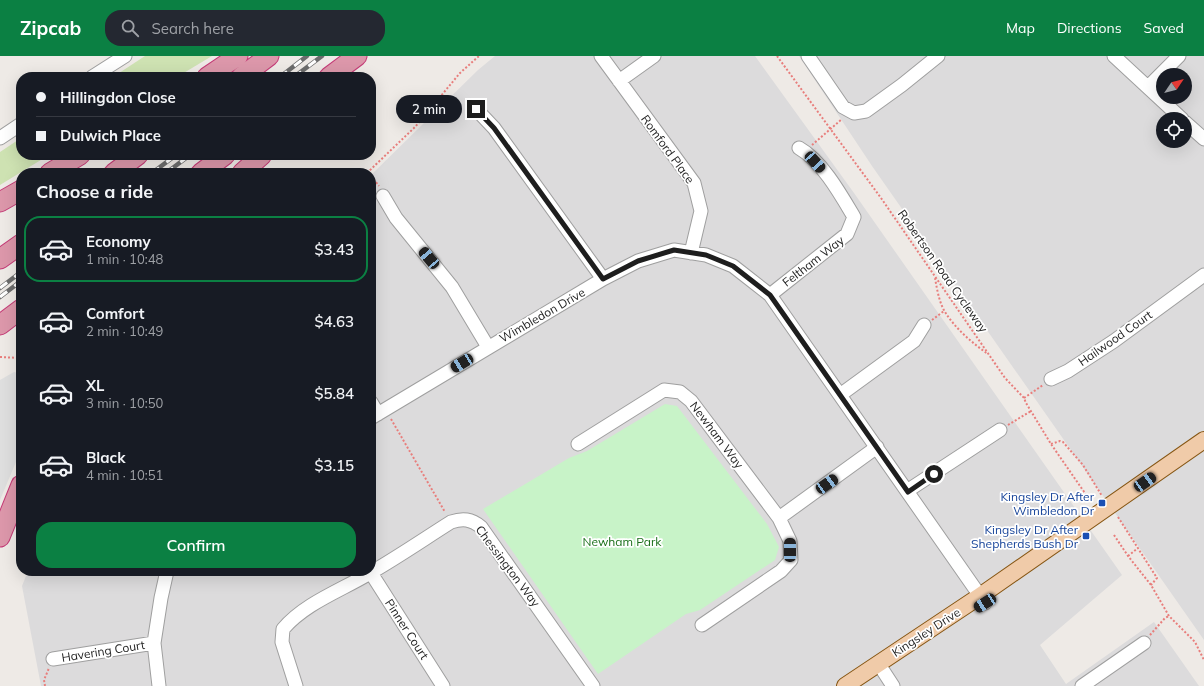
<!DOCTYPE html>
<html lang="en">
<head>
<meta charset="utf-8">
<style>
	:root { --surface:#171b24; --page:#242831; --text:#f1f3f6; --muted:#9ea1a6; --line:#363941; --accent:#0b8043 }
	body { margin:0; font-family:Mulish,sans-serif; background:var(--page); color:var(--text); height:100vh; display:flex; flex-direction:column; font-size:15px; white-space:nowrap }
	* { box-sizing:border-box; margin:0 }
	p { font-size:13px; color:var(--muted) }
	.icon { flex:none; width:22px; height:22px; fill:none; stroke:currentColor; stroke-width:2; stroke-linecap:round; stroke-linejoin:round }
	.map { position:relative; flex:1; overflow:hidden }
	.drawer { position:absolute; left:16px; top:112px; width:360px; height:408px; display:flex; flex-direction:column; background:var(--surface); border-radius:16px; box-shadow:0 4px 16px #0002 }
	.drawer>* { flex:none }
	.hud { position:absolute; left:16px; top:16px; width:360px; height:88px; border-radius:16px; box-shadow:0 4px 16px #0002; display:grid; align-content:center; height:88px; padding:0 20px; background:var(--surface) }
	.needle { width:26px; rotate:55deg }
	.tools { position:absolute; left:1156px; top:12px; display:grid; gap:8px }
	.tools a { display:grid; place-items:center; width:36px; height:36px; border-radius:50%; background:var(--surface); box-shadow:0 4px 16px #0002; font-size:20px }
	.end { position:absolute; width:18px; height:18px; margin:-9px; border:5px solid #1e1e1e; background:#fff; box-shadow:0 0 0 2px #fff }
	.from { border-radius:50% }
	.bubble { position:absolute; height:28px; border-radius:14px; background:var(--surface); box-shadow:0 4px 16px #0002; font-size:13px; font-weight:600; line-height:28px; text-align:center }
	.car { position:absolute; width:12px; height:24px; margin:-12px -6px; border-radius:5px; box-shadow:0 0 3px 1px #0007; background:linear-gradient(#222 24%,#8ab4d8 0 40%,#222 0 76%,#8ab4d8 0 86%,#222 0) }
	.hud b { display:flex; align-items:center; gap:14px; height:38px; font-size:15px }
	.hud b+b { border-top:1px solid var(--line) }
	.hud i { width:10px; height:10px; background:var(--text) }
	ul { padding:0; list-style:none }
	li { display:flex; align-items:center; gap:12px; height:66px; margin:0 8px 6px; padding:0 12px; border:2px solid transparent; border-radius:16px }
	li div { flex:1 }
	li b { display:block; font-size:15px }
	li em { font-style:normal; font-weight:600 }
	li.on { border-color:var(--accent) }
	li>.icon { width:36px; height:36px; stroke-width:1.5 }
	h2 { padding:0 20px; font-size:18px; line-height:48px }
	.cta { display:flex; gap:8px; margin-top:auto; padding:8px 20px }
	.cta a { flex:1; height:46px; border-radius:16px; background:var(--accent); color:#fff; font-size:16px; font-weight:600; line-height:46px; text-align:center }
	header { display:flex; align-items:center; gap:24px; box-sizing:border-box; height:56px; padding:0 20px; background:var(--accent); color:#fff }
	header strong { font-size:19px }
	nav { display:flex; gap:22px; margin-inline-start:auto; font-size:14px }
	.search { width:280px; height:36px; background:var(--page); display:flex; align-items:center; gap:10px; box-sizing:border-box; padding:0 14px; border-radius:16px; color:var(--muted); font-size:15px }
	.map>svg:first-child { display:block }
</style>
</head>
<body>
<header>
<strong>Zipcab</strong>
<div class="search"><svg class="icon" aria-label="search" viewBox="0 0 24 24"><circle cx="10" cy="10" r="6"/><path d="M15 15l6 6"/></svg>Search here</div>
<nav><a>Map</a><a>Directions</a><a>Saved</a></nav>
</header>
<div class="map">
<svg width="1204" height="630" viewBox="0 0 1204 630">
	<rect width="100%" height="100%" fill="#eeeae6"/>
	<path fill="#dcdbdc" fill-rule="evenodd" d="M495,0H755L854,137L1122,519L1040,589L1066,628L1154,566L1199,630H41L22,530L28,515H371V119L478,14Z
		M799,0H1204V584L872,110ZM1163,19H1185V41H1163ZM1163,63H1185V85H1163Z"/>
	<path fill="#cee2b2" d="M145,0H212L177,21H113Z
		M21,82V99H49L0,129V96Z"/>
	<path fill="#c8f3c8" d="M665,348L677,350L767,468L779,491L775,504L700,554L686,558L598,618L483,453L569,402L587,395Z"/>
	<path fill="#dedede" d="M14,316L21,318V394L0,444V324Z"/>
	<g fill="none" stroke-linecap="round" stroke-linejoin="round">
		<g stroke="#9f9f9f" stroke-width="15">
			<path id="minor" d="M601,0L694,127L701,155L691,197
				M808,0L843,51L854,57L866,55L902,29L938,0
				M1114,0L1182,63
				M92,21L125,0
				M619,25L654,0
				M1148,31L1179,0
				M476,53L494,72L603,223
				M1185,66L1204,83
				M0,82L21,68
				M383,140L396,162L452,231L488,291
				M770,239L847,178L854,161C841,139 822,105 799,92
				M1051,323L1068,315L1114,285L1204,219
				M840,339L914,285L924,269
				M371,346L378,358
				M371,362L603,223L638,205L674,194L706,199L733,210L770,239L985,547
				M578,388L664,334L680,336L691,345L779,462L790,485L791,504L781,515L702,569
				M907,435L1000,374
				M779,462L877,391
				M371,517L443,630
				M53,603L154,587
				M878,607L893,630
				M159,630L154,587L161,542L167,515
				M296,630L282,586L283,573C305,547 342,534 370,517C398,501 424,483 451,466C463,462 471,463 481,471L593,630
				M1082,630L1144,587"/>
		</g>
		<g stroke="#865613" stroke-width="18">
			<path id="major" d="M845,630L980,540L1204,384"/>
		</g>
		<g stroke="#c43a76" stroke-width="21">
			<path id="highway" d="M207,21L238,0
				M241,21L269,0
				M329,21L357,0
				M50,117L80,99
				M114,117L138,99
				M201,117L225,99
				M242,117L262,99
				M0,146L21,134
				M0,203L21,188
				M0,269L21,253
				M0,481L21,429"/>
		</g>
		<path stroke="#e87e7c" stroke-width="2" stroke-dasharray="2 2" stroke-linecap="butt" d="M777,0L881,142L1005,322L1024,342L1026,347L1051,388L1089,443
			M812,89L842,63
			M367,117L415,71L460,17L479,0
			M371,120L379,130
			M935,222C937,233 939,246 945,256C955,272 972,287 988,298
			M932,264L944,255
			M0,301L21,302
			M1024,342L1043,329
			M391,363L445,456
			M1008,369L1031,355
			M1051,388L1060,385L1063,386L1083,409L1102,440
			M1118,461L1157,522L1151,529
			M1114,479L1128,500L1151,529L1169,560L1195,586L1204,604
			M1128,500L1138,492
			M1150,579L1165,562L1169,560
			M45,630L44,624L49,612"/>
		<use href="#minor" stroke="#fff" stroke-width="13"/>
		<use href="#major" stroke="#f0cba9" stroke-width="16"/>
		<use href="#highway" stroke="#dc97aa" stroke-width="19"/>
		<g stroke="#6c6c6c" stroke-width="4.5">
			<path id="rail" d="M280,21L307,0
				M294,21L322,0
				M152,117L176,99
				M166,117L190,99
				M0,232L21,216
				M0,241L21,225"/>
		</g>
		<use href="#rail" stroke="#fff" stroke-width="3" stroke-dasharray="9" stroke-linecap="butt"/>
	</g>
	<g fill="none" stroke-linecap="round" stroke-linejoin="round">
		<path stroke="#1e1e1e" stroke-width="5" d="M476,53L494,72L603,223L638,205L674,194L706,199L733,210L770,239L908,436L934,418"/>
	</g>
	<g fill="#1a4fb4" stroke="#fff" stroke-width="1.5">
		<rect x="1098" y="443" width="8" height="8" rx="2"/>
		<rect x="1082" y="476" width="8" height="8" rx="2"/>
	</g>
	<g text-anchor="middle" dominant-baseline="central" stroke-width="3.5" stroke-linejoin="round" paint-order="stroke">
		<g font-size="12" fill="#1e1e1e" stroke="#fff">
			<text transform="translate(668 93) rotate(54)">Romford Place</text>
			<text transform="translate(813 205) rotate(-38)">Feltham Way</text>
			<text transform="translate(943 215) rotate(55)">Robertson Road Cycleway</text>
			<text transform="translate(542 259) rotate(-30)">Wimbledon Drive</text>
			<text transform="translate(1115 282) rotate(-35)">Hailwood Court</text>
			<text transform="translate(717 379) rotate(53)">Newham Way</text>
			<text transform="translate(508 510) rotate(53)">Chessington Way</text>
			<text transform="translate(407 573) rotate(57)">Pinner Court</text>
			<text transform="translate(926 576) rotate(-33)">Kingsley Drive</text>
			<text transform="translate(103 595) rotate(-9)">Havering Court</text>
		</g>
		<g font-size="12" fill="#164399" stroke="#fff" text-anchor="end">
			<text x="1094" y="440">Kingsley Dr After<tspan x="1094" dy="14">Wimbledon Dr</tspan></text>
			<text x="1078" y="473">Kingsley Dr After<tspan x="1078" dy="14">Shepherds Bush Dr</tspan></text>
		</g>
		<g font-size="12" fill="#1a6f19" stroke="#fff">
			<text x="622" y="485">Newham Park</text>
		</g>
	</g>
</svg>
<div class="tools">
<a><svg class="needle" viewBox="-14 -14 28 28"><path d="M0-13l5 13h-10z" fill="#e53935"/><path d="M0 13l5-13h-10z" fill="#9ea1a6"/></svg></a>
<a><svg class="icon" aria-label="locate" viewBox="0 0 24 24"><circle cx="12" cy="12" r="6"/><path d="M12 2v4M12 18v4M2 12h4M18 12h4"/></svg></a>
</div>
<i class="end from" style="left:934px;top:418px"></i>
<i class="end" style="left:476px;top:53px"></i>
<div class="bubble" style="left:396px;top:39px;width:66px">2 min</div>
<i class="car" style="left:815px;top:106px;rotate:138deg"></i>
<i class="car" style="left:429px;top:202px;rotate:320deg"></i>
<i class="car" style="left:462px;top:307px;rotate:239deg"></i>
<i class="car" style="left:1145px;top:426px;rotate:55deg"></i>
<i class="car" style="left:827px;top:428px;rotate:55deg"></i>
<i class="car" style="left:790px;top:494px;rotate:0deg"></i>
<i class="car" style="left:985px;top:547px;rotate:237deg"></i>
<div class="hud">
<b><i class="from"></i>Hillingdon Close</b>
<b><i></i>Dulwich Place</b>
</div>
<section class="drawer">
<h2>Choose a ride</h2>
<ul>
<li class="on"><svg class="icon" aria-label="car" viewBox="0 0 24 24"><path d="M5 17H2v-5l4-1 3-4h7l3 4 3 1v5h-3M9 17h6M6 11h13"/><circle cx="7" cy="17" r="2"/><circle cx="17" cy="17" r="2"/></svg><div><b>Economy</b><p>1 min · 10:48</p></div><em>$3.43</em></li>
<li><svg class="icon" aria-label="car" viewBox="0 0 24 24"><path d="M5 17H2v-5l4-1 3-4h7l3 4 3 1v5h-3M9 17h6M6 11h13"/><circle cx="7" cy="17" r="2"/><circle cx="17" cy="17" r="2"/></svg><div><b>Comfort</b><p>2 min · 10:49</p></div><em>$4.63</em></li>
<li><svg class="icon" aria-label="car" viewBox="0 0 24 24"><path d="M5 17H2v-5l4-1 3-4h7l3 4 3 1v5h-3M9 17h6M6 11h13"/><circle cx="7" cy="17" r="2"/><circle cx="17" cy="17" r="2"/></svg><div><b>XL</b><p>3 min · 10:50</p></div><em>$5.84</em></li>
<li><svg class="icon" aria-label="car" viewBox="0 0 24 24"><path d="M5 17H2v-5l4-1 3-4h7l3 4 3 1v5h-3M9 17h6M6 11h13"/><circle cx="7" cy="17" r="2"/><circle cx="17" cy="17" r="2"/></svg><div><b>Black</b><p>4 min · 10:51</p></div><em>$3.15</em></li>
</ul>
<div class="cta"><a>Confirm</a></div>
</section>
</div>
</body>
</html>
